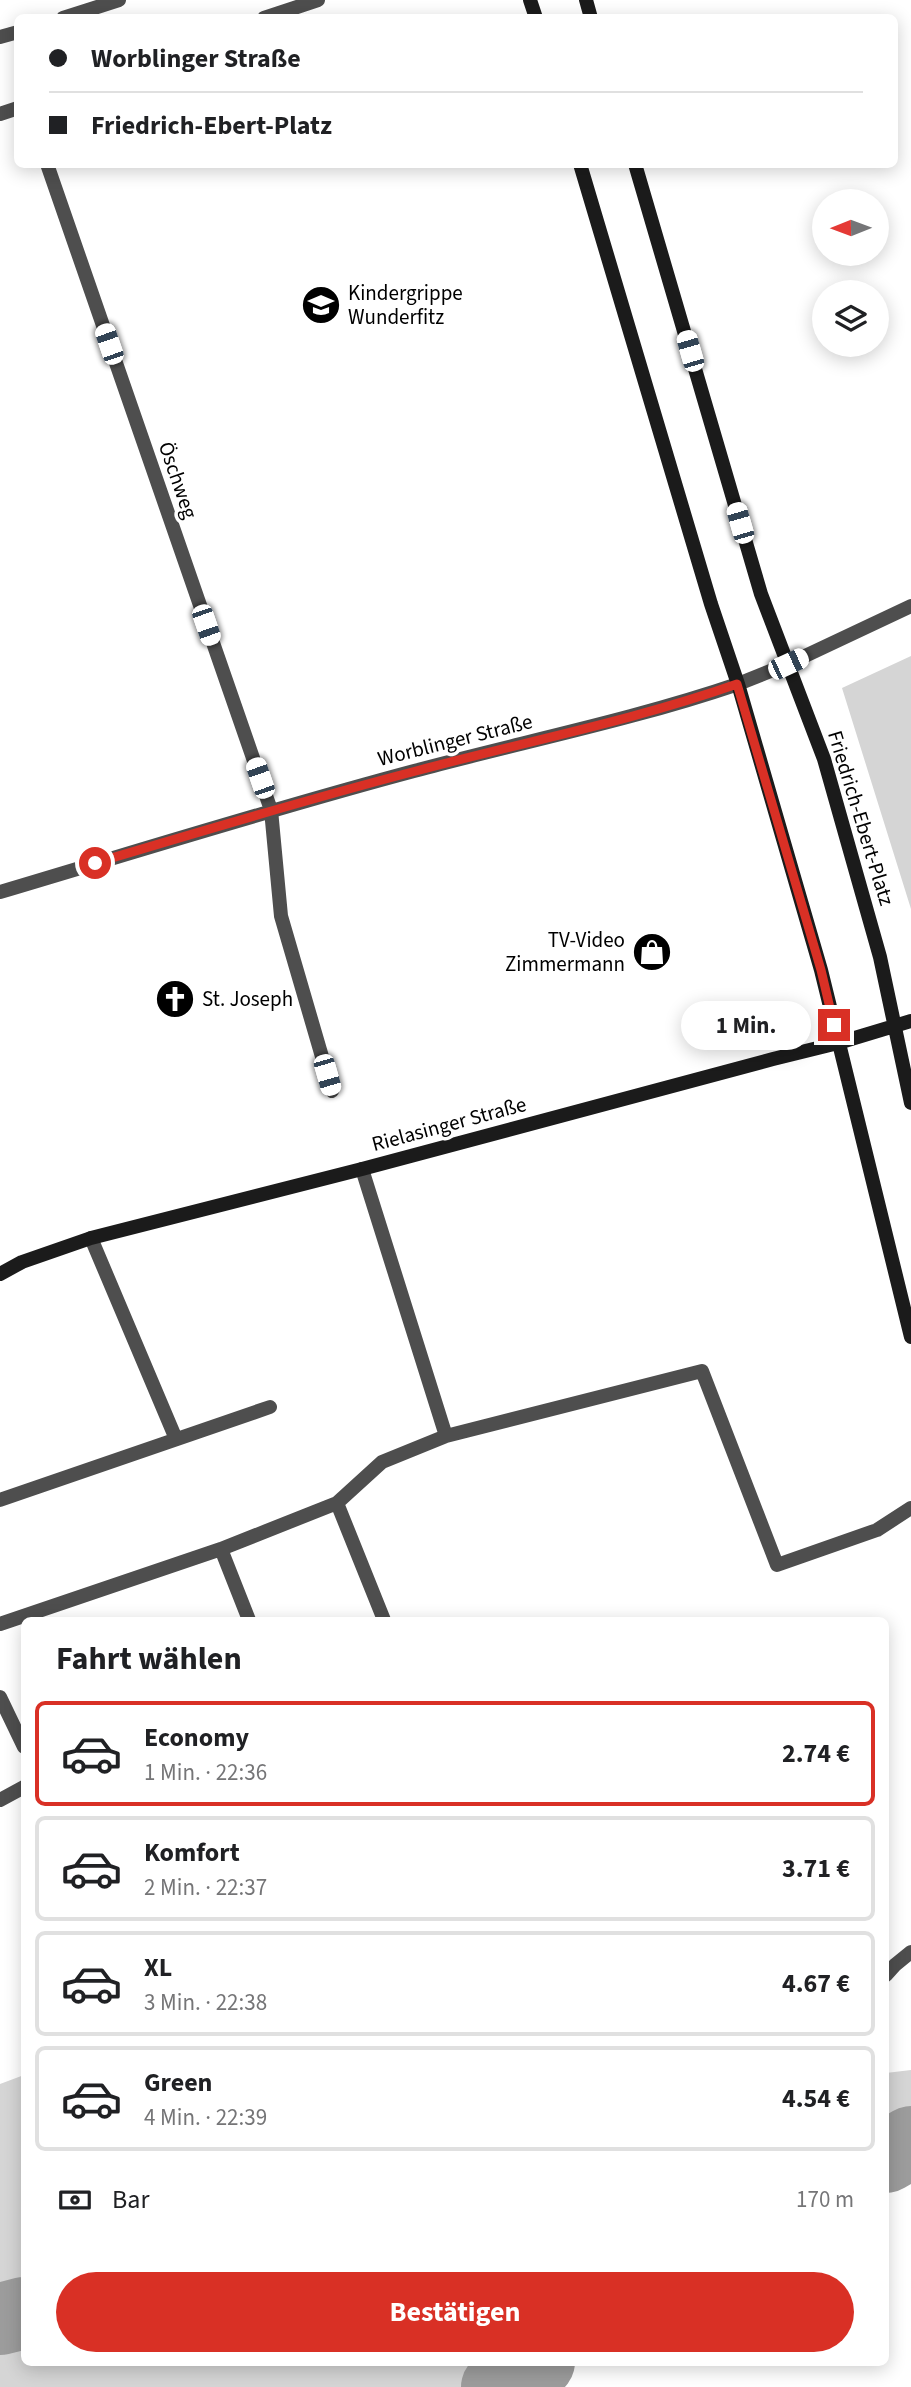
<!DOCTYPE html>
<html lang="de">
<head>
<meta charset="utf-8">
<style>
	:root { --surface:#fff; --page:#f6f6f6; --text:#202124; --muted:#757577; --line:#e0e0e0; --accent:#d93025 }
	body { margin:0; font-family:"Source Sans 3",sans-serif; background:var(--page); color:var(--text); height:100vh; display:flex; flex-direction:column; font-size:26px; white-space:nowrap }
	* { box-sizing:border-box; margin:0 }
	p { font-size:23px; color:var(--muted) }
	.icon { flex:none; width:38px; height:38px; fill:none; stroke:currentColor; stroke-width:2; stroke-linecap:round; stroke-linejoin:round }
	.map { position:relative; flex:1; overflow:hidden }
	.details { position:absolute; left:21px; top:1617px; width:868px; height:749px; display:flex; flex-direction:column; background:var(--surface); border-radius:10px; box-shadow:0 4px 18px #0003 }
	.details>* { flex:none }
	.hud { position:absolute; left:14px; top:14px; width:884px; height:154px; border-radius:10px; box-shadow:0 4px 18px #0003; display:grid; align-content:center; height:154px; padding:0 35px; background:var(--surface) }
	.needle { width:46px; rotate:269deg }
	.buttons { position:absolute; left:812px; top:189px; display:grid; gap:14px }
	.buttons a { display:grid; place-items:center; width:77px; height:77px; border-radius:50%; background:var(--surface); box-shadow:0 4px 18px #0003; font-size:35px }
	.end { position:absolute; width:32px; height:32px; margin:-16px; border:9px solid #d93025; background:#fff; box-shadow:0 0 0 4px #fff }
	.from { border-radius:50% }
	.bubble { position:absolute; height:49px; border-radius:24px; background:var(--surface); box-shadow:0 4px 18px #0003; font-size:23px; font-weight:700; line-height:49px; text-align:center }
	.car { position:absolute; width:21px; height:42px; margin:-21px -10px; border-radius:9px; box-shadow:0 0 5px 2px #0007; background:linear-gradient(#fff 24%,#345 0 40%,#fff 0 76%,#345 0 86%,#fff 0) }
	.hud b { display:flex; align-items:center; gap:24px; height:66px; font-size:26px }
	.hud b+b { border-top:2px solid var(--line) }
	.hud i { width:18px; height:18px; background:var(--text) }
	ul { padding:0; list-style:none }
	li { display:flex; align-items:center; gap:21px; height:105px; margin:0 14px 10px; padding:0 21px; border:4px solid var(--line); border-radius:10px }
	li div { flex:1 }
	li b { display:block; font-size:26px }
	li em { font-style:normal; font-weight:700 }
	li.on { border-color:var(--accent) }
	li>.icon { width:63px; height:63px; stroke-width:1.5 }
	h2 { padding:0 35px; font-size:32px; line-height:84px }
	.pay { display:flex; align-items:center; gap:18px; height:77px; padding:0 35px; font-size:26px }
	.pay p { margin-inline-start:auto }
	.cta { display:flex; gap:14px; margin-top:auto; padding:14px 35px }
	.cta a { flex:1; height:80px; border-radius:42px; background:var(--accent); color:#fff; font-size:28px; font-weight:700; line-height:80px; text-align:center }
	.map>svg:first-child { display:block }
</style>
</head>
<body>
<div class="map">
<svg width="911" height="2387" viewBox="0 0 911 2387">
	<rect width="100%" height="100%" fill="#fff"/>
	<path fill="#d5d5d5" d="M911,656V909L842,688Z
		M911,2070V2142L886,2157V2073Z
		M24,2075V2362L539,2363L497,2387H0V2084Z"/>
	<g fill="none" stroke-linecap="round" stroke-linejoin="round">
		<path stroke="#9c9c9c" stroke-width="72" d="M886,2157L911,2142
			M0,2319L24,2313
			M497,2387L539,2362"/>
		<path stroke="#4e4e4e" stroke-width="14" d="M63,18L119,0
			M264,18L318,0
			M0,37L18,32
			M0,114L18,108
			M271,810L281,916L332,1091
			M362,1169L446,1436
			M91,1238L176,1439
			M0,1500L270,1407
			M337,1503L384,1620
			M221,1549L249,1620
			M0,1624L221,1549L337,1503L382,1462L446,1436L702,1371L777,1565L877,1530L911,1508
			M0,1800L24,1787
			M886,1975L895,1965L911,1952"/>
		<path stroke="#4e4e4e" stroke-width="14" d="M47,164L271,810
			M788,664L911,606
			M0,892C138,851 275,808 414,771C522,742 632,720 738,684
			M0,1697L24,1747"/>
		<path stroke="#4e4e4e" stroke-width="14" d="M738,684L788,664"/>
		<path stroke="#1b1b1b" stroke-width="14" d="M530,0L536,18
			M586,0L591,18
			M580,164L711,604L738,684L821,970L911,1337
			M635,164L761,594L824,759L880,957L911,1103
			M0,1274L22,1262L91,1238L362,1169L773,1059L838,1043L911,1021"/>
	</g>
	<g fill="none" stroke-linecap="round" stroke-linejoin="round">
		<path stroke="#d93025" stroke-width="9" d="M95,863C202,831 308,799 416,771C523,742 632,721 737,684L821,970L834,1025"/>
	</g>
	<defs>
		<g id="school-disc" transform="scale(2.0125)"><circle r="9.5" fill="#000" stroke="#fff"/><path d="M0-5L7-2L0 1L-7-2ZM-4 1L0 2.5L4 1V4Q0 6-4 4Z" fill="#fff"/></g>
		<g id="shop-disc" transform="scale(2.0125)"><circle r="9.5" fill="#000" stroke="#fff"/><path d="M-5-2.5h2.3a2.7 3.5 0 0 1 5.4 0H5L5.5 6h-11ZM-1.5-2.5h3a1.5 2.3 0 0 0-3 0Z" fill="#fff"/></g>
		<g id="church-disc" transform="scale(2.0125)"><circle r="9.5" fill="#000" stroke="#fff"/><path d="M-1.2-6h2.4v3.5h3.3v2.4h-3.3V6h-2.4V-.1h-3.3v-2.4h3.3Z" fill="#fff"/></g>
	</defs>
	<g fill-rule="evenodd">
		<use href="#school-disc" x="321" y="305"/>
		<use href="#shop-disc" x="652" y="952"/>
		<use href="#church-disc" x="175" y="999"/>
	</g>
	<g text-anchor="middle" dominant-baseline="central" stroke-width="7" stroke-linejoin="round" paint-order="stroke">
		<g font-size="21" fill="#000" stroke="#fff" text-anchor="start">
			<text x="348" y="293">Kindergrippe<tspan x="348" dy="24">Wunderfitz</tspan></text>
			<text x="625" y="940" text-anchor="end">TV-Video<tspan x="625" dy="24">Zimmermann</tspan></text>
			<text x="202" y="999">St. Joseph</text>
		</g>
		<g font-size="21" fill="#000" stroke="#fff">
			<text transform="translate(178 480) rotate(71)">Öschweg</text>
			<text transform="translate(455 740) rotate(-14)">Worblinger Straße</text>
			<text transform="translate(861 818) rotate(73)">Friedrich-Ebert-Platz</text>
			<text transform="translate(449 1124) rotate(-15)">Rielasinger Straße</text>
		</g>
	</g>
</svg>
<div class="buttons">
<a><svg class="needle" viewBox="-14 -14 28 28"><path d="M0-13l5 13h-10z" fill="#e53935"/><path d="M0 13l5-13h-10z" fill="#757577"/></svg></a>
<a><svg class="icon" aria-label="layers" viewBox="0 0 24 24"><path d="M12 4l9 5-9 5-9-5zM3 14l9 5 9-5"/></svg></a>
</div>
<i class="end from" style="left:95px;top:863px"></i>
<i class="end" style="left:834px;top:1025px"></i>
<div class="bubble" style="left:681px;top:1001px;width:130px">1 Min.</div>
<i class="car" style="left:109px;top:344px;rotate:341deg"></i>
<i class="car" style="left:690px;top:351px;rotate:344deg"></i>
<i class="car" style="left:740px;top:523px;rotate:344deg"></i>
<i class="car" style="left:206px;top:625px;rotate:161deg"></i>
<i class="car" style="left:788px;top:664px;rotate:65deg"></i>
<i class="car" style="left:260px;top:778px;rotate:341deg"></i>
<i class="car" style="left:327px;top:1075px;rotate:164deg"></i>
<div class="hud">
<b><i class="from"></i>Worblinger Straße</b>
<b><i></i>Friedrich-Ebert-Platz</b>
</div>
<section class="details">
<h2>Fahrt wählen</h2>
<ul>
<li class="on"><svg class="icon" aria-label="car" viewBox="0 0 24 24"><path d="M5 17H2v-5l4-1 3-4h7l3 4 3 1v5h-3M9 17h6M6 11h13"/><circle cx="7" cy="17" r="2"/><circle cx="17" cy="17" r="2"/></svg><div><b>Economy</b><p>1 Min. · 22:36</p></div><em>2.74 €</em></li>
<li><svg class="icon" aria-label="car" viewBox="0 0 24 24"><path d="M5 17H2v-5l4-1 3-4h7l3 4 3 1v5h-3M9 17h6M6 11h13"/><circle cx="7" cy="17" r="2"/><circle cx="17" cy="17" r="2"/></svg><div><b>Komfort</b><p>2 Min. · 22:37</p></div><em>3.71 €</em></li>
<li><svg class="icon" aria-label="car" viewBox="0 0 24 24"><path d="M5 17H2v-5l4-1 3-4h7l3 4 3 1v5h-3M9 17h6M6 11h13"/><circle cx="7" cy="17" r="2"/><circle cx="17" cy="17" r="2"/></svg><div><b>XL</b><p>3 Min. · 22:38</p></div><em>4.67 €</em></li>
<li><svg class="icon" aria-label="car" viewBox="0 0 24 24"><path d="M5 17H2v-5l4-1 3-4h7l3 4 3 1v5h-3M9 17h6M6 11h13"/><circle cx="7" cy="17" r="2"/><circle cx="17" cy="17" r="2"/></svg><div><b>Green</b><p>4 Min. · 22:39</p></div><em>4.54 €</em></li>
</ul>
<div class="pay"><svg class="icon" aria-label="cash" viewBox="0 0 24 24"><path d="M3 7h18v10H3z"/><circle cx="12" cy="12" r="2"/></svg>Bar<p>170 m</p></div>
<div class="cta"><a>Bestätigen</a></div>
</section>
</div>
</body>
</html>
